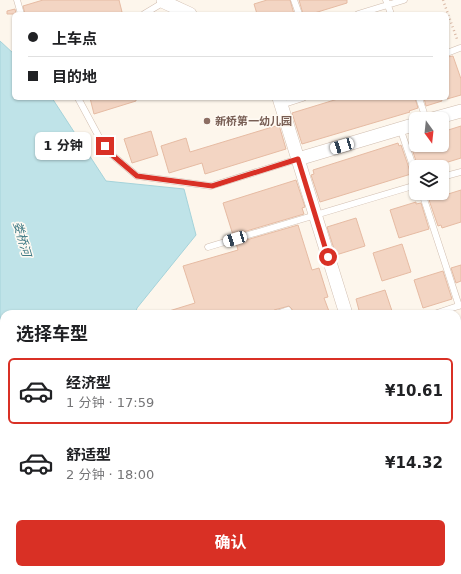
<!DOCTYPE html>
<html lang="zh">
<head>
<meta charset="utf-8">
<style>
	:root { --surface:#fff; --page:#f6f6f6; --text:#202124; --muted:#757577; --line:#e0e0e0; --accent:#d93025 }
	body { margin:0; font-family:"DejaVu Sans","Noto Sans SC",sans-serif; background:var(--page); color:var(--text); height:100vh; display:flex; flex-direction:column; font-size:15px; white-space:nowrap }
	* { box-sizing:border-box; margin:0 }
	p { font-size:13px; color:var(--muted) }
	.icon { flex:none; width:22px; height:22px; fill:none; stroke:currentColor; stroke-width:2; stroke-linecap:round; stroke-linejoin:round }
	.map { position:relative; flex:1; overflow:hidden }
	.drawer { position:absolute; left:0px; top:310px; width:461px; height:264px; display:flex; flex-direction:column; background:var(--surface); border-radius:12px 12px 0 0; box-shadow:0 1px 3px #0004 }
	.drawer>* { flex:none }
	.top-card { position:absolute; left:12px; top:12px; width:437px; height:88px; border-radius:6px; box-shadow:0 1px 3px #0004; display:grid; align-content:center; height:88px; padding:0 16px; background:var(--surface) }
	.needle { width:26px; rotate:165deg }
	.buttons { position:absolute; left:409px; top:112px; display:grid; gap:8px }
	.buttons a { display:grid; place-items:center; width:40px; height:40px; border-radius:6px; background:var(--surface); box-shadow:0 1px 3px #0004; font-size:20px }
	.end { position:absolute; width:18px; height:18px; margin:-9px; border:5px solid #d93025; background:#fff; box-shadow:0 0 0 2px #fff }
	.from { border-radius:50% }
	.bubble { position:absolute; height:28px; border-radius:6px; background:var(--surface); box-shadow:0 1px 3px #0004; font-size:13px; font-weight:700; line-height:28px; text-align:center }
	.car { position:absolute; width:12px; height:24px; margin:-12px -6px; border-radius:5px; box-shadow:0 0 3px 1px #0007; background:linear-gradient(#fff 24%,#345 0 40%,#fff 0 76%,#345 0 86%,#fff 0) }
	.top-card b { display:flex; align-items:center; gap:14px; height:38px; font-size:15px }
	.top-card b+b { border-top:1px solid var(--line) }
	.top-card i { width:10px; height:10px; background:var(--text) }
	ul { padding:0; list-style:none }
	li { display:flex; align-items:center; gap:12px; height:66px; margin:0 8px 6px; padding:0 8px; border:2px solid transparent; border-radius:6px }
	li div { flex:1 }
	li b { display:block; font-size:15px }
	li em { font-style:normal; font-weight:700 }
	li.active { border-color:var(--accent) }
	li>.icon { width:36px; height:36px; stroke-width:1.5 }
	h2 { padding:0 16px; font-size:18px; line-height:48px }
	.primary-button { display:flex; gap:8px; margin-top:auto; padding:8px 16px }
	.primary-button a { flex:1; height:46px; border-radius:6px; background:var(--accent); color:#fff; font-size:16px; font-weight:700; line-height:46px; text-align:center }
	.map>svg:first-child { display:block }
</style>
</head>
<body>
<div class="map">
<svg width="461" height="574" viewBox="0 0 461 574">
	<rect width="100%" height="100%" fill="#fdf6ec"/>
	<path fill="#bfe3e8" stroke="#a5d3da" d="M0,41L14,54V98H52L106,181L184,189L196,235L137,308L135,314H4V388L0,387Z
		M84,570H151L152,574H86Z"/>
	<path fill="#f3d5c3" stroke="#e6bba3" d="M43,0H119L122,12L116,14H25L23,6Z
		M267,0H290L294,14H257L254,4Z
		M299,0H347V3L311,14H303Z
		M15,9L16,14H7V11Z
		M453,56L461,79V95L447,99V57Z
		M90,98H136V101L94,114Z
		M341,98H415L418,108L409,111L410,112L302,144L292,113Z
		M424,98H441L442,101L426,106Z
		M279,125L286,149L205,174L202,163L169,173L161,146L186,138L190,152Z
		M461,126V158L432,167H418L410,143L416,141V145H442V132Z
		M151,131L158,155L132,163L124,139Z
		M398,143L399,146L401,145L411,174L320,202L311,175L314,174L313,170Z
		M296,180L305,207L302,208L304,214L233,235L223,203Z
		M461,190V222L442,228L441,225L438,226L429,200Z
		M416,202V204L421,203L429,229L399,238L390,210Z
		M356,218L365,246L336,255L327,227Z
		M298,225L312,270L319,268L328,297L324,298L330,314H293L292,309L289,306L274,310L272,314H170L169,311L195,303L183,266L238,250L236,243Z
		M402,244L411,272L382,281L373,253Z
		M461,265V281L456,283L451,268Z
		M443,271L452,299L423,308L414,280Z
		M385,290L393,314H360L356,299Z"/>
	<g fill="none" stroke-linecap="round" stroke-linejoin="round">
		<g stroke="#d1beb0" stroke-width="7">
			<path id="lane" d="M17,0L21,14
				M294,0L299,14
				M386,0L391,14
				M144,14L164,2
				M358,14L404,0
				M447,53L460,48
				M78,98L99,137L111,154L137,176L211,186L298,159
				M419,98L426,119
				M281,105L303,98
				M400,128L416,175
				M442,177L461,172
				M422,193L459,306
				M208,247L416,185
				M276,314L288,310L289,314
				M434,314L461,305
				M457,423L461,421
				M457,431L461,444
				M457,489L461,487"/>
		</g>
		<g stroke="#d1beb0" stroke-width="14">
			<path id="street" d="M163,0L164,2L190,14
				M279,98L346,314
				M432,119L461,111
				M298,159L416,124
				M359,570L360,574"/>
		</g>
		<g stroke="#d6c0b0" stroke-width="19">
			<path id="secondary" d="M449,574L461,570"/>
		</g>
		<path stroke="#d9b8a5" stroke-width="2.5" stroke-dasharray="1 3" stroke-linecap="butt" d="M443,0L457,39
			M457,543L461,542"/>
		<use href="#lane" stroke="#fff" stroke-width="6"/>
		<use href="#street" stroke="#fff" stroke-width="13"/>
		<use href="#secondary" stroke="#fff" stroke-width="18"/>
	</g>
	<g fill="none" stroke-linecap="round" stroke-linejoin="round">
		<path stroke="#d93025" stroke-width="5" d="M105,146L111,154L137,176L212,186L298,159L328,257"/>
	</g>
	<circle fill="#8d6e63" stroke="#fffaf3" stroke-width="1.5" cx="207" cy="121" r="4"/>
	<g text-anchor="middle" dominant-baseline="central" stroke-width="3" stroke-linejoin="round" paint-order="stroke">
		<g font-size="11" font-weight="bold" fill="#785e54" stroke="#fffaf3" text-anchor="start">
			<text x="215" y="121">新桥第一幼儿园</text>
		</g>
		<g font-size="12" font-style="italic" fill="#437c86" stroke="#fffaf3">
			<text transform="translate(22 239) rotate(74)">娄桥河</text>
		</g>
	</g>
</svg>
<div class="buttons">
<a><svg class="needle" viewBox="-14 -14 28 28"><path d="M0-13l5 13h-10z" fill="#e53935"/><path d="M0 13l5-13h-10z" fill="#757577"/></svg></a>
<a><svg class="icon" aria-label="layers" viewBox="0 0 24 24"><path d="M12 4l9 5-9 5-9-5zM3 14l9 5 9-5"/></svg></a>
</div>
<i class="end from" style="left:328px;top:257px"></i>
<i class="end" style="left:105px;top:146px"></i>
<div class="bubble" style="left:35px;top:132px;width:56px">1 分钟</div>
<i class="car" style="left:342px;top:146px;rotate:253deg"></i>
<i class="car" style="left:235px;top:239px;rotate:253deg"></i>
<div class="top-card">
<b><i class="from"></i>上车点</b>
<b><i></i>目的地</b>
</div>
<section class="drawer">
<h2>选择车型</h2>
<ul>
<li class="active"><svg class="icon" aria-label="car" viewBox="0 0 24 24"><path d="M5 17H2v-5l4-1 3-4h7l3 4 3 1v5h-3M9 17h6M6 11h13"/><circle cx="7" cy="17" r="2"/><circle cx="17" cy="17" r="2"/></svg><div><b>经济型</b><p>1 分钟 · 17:59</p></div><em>¥10.61</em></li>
<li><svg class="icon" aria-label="car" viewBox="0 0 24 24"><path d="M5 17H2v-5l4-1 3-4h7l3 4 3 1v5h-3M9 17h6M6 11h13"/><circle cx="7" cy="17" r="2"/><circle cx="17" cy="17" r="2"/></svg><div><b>舒适型</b><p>2 分钟 · 18:00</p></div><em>¥14.32</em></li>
</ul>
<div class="primary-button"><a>确认</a></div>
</section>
</div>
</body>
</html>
